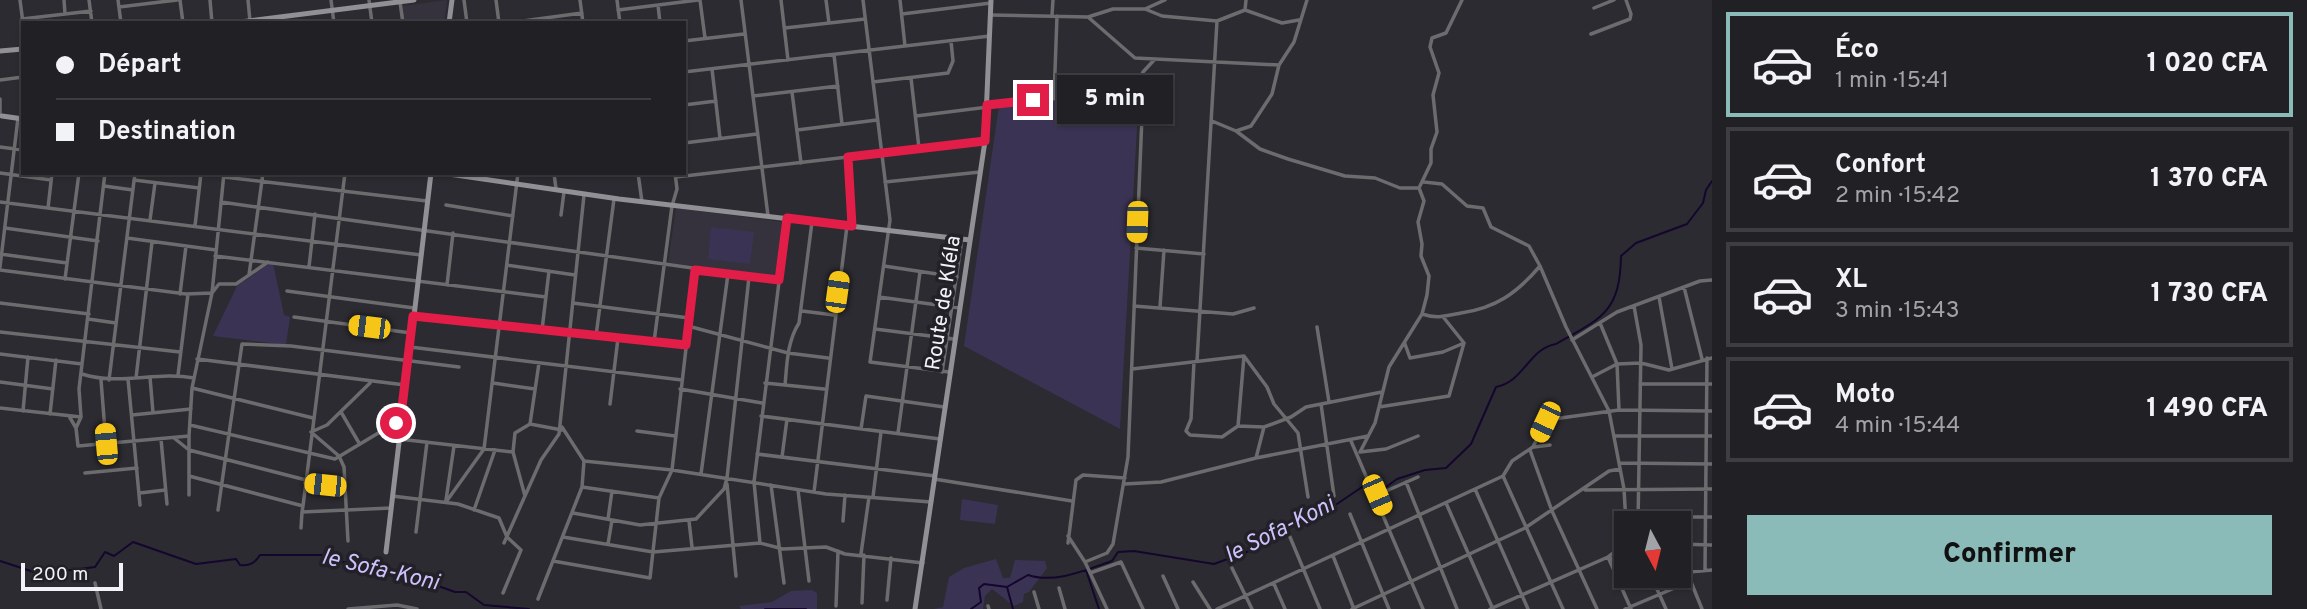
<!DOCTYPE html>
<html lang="fr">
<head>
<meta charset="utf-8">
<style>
	:root { --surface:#212025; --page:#2d2d32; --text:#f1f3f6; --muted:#a2a3a7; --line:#3e3e42; --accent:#8bbbb9 }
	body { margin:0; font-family:Overpass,sans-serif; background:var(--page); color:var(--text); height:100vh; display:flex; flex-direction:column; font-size:26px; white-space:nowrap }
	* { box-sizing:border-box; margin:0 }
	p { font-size:23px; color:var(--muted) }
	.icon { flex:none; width:38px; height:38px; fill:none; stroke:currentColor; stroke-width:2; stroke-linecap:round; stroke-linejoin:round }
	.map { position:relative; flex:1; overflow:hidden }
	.drawer { display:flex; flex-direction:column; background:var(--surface); width:595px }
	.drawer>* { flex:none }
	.hud { position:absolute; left:21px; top:21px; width:665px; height:154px; border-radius:0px; box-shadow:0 2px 5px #0004,0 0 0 2px var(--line); display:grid; align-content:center; height:154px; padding:0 35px; background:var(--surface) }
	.needle { width:46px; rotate:173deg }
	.controls { position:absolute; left:1614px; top:511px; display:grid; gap:14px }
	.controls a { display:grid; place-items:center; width:77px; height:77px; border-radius:0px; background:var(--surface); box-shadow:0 2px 5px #0004,0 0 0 2px var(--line); font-size:35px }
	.scale { position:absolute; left:21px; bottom:18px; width:102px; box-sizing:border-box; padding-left:7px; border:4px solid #f3f3f7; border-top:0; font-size:19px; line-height:24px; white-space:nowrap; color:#f3f3f7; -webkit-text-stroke:5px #222127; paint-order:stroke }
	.end { position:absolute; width:32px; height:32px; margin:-16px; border:9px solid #e11d48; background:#fff; box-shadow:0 0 0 4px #fff }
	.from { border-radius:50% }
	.bubble { position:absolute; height:49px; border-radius:0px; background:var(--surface); box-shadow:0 2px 5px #0004,0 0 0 2px var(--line); font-size:23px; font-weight:800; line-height:49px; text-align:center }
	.car { position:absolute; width:21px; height:42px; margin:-21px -10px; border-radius:9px; box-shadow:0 0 5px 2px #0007; background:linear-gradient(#f5c518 24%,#345 0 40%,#f5c518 0 76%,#345 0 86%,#f5c518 0) }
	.hud b { display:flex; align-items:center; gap:24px; height:66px; font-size:26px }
	.hud b+b { border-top:2px solid var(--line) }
	.hud i { width:18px; height:18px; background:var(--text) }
	ul { padding:12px 0 0; list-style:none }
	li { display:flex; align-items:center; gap:21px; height:105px; margin:0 14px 10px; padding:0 21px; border:4px solid var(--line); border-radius:0px }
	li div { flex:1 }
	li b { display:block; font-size:26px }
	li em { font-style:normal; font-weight:800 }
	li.selected { border-color:var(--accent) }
	li>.icon { width:63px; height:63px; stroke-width:1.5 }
	.cta { display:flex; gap:14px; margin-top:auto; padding:14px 35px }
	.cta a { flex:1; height:80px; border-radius:0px; background:var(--accent); color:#111; font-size:28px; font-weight:800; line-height:80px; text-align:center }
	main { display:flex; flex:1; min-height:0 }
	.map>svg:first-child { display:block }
</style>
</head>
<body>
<main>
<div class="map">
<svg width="1712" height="609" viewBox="0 0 1712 609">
	<rect width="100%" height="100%" fill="#2c2b31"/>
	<path fill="#35323e" d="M447,0L444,23H404L402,6Z
		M676,208L782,222L775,276L668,263Z"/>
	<path fill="#3b3353" d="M1139,92L1120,429L964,346L999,106Z
		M711,227L754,232L750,264L708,259Z
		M270,263H273L284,315L290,317L286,345L213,336L237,286Z
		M962,499L998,505L995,524L960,520Z
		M996,559L1003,578H1010L1015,560L1045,561L1047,568L1029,592L1024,594L1023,602L1014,606L992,589L985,596L983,609H934L943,607L949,577L964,568Z
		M812,590L817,593V609H741L739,606L772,602L791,591Z"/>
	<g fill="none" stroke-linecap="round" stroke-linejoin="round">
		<path stroke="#15062e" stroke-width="2" d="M0,561L40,574L95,567L105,552L114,556L133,542L196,564L236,559L240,565C250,566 255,563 260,555H327L338,561L402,573L455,592H466L484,605L529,609
			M1086,570L1099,609
			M1007,587L1013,609
			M765,609H806
			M971,609L981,602L979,588L984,584L1007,587L1028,575C1054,584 1086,570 1112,561L1118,552L1134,551L1214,564L1252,550L1281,525L1334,506L1362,487L1378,482L1386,487L1397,479L1425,470L1446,468L1471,444L1496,387C1525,381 1528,349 1556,344C1602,318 1620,312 1621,256L1636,243L1687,224L1703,203L1706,190L1712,181"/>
		<path stroke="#6c6c6f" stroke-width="3.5" d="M20,0L23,23
			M64,0L65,14
			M89,0L92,23
			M118,0L121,23
			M180,0L183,23
			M210,0L212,23
			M248,0L250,21
			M331,0L334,23
			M369,0L372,23
			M464,0L467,23
			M496,0L499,23
			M580,0L583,23
			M617,0L620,23
			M700,0L705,38
			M741,0L768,216
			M781,0L788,60
			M826,0L829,23
			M863,0L890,220L870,362L949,372
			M900,0L905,46
			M400,2L403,23
			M658,5L660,23
			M119,7L177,0
			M1594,8L1614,0
			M1145,9L1162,16L1217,21L1245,10L1282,23L1299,20
			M618,10L698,0
			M1245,10L1246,0
			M902,14L991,3
			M990,15L1088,17L1113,9H1145L1165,0
			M1052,15L1053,0
			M1088,17L1135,58L1279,65
			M22,19L91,11
			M508,23L582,13
			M785,28L865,19
			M1591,34L1630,19L1631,14L1626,0
			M684,41L744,34
			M834,55L842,124
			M712,69L720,138
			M684,72L990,36
			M911,78L919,148
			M0,80L23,77
			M873,82L948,73L953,61L951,41
			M792,92L801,163
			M753,96L838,86
			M1054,98L1057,16
			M0,99V116
			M684,105L716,101
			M916,116L1139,88
			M1212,121L1236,131L1260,149L1288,159L1345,176L1375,178L1400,188H1419
			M797,130L877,120
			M1236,131L1251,126L1272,94L1279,65L1294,42L1307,0
			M684,143L757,134
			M0,147L23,150
			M848,157L852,226
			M0,173L51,180
			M554,173L556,189
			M638,173L642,202
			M224,177L427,201
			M676,177L985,141
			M134,180L199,188
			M885,182L980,172
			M1424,182L1442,184L1467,206L1483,208L1491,227L1529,246L1540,266
			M104,186L133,190
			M0,202L421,255
			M221,202L779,280
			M446,205L513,216
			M48,208L52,173
			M561,215L564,192
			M150,220L155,183
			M195,226L201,173
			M5,228L98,241
			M127,238L216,250
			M1136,248L1204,254
			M0,254L67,263
			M215,256L546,297
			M507,265L575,275
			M884,266L957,277
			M0,267L18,118
			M309,267L315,214
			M0,270L186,294L212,293L219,284H236L268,262
			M249,275L263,173
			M65,279L79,173
			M447,285L453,233
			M1684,287L1702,359
			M287,291L414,308
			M180,294L186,246
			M879,297L960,308
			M1659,297L1672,369
			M0,303L89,314
			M573,303L689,318
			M1134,306L1233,314L1254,308
			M1634,306L1641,345L1638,523
			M1160,307L1164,250
			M802,311L834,315
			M1422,314C1437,319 1446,316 1461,313C1496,308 1517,293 1540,266L1566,327L1609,411L1624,489L1626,523
			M413,316L686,345
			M294,317L411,333
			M88,319L116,323
			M1600,323L1617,364L1619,410
			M688,326L788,353L828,358
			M1317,327L1329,402
			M875,329L954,339
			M542,330L549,271
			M0,332L180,352
			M596,336L614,199
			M1572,340L1617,312L1700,281L1712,280
			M654,342L672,206L677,189L675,173
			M1405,344L1410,358L1443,352L1464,343L1444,318
			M410,347L682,380
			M0,354L82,364
			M1244,356L1267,387L1274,404L1298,433L1308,497
			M197,359L405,385
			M1197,361L1217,21
			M1194,362L1191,419L1186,431L1190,435L1222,437L1238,426L1264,427L1291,417L1306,407L1382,392
			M1132,369L1244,356
			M942,372L962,239
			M82,374C119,386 156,371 194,378
			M178,375L188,294
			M150,377L153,413
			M1592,377L1617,364L1641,363L1669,370L1712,358
			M136,378L152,242
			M128,379L140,505
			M101,380L106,444
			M109,380L135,173
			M0,382L53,389
			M493,383L535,389
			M765,383L824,389
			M1640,384H1712
			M785,385C787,364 787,342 799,323L812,222
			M192,388L313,418
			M680,389L762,403
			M610,404L618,338
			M1321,404L1334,496
			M1379,407L1449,396L1464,343
			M0,408L81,417
			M23,411L28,357
			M341,412L359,443
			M50,414L56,360
			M132,415L191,409
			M69,416L76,428L78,446L189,436L192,388L212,293L224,173
			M761,416L940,439
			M530,424L539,363
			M190,425L335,459L395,423L400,424
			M1238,426L1244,356
			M76,428L81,417L79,389L105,173
			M861,429L866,396L944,407
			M637,431L675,436
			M898,433L920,272
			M1614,436H1712
			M174,438L189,450L306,480
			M161,439L167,504
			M399,439L513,452
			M1351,441L1423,609
			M1534,447L1550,445
			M1530,450L1552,511L1597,609
			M1360,452L1375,423L1389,367L1422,314L1427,295L1429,276L1421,256L1422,244L1418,222L1424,201L1419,188L1431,163V149L1437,132L1433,95L1439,73L1430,47L1432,38L1446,33L1462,0
			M1360,452L1386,449L1418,436
			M757,454L935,476
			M782,457L787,419
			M1256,458L1264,427
			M584,461L672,470L826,494L931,502
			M1620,463L1712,464
			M85,473L137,468
			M701,474L728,274
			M189,476L303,506L302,512L391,508
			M1503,476L1563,609
			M934,479L1072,501
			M1406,482L1457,609
			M305,483L345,487
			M727,484L736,576
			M1124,484L1161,482L1256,458L1368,436
			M771,485L784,583
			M1475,489L1528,609
			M798,490L809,581
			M1585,490L1712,489
			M814,492L847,226
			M140,493L165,490
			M189,495V436
			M1377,495L1418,477
			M392,496L458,504L499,518L507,537L521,550L503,593
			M525,496L513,452L515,433L530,424L562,430
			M873,497L881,432
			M659,498L672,470L695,270
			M446,500L454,446
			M446,502L484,449L518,173
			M1446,503L1492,607
			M303,506L345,173
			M218,510L242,344L291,346L459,367
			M474,510L495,450
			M573,513L640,525L696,519L724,489L727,478L749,277
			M1350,514L1389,609
			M1627,517H1712
			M608,519L612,491
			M689,521L692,547
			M843,521L845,495
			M1626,526L1616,551L1608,557L1631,609
			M301,528L302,512
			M416,532L427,442
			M1068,536L1085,562L1107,609
			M563,537L653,552L760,543L783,549L826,547L845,554L923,563
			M1290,537L1320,609
			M348,541L344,467L339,456L311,432L327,425L370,383
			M504,543L541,460L559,434L584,195
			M760,543L754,482L787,218
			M1068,543L1076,480L1083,475L1125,478
			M608,544L612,520
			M1678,544L1712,545
			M861,554L869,497
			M1333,556L1354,609
			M553,561L650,578L659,498L582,487
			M1085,562L1107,553L1113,544L1128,457L1143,92L1138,83L1143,72L1155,59
			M1232,568L1252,609
			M1705,570L1707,358
			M1687,572L1702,609
			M1090,573L1121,562L1143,609
			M1678,573L1712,570
			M1163,576L1178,609
			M1651,576L1666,609
			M1193,582L1210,609
			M95,583L101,609
			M1274,584L1285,609
			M1622,585L1650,576
			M1059,588L1065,609
			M1034,592L1039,609
			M538,599L582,487L584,461L562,427
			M887,600L891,558
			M862,603L864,555
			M836,606L838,551
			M988,606L989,609
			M348,609L397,605L417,609
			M1217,609L1503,476L1512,461L1533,447L1546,420L1619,410L1712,411
			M1352,609L1525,528L1609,471L1620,469
			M1490,609L1608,557L1626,565
			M1625,609L1691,581"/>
		<path stroke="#919095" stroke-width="5" d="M232,23L414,0
			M449,23L452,0
			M0,51L23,49
			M2,116L23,119
			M442,173L619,199L970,240
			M386,552L431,173
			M915,609L985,141L991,0"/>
	</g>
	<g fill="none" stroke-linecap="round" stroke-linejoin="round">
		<path stroke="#e11d48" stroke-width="9" d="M396,423L400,424L413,316L686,345L695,270L779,280L787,218L852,226L848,157L985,141L987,105L1033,100"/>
	</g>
	<g text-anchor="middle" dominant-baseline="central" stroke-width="7" stroke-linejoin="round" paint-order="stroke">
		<g font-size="21" fill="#f3f3f7" stroke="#222127">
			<text transform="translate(944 303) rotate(-81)">Route de Kléla</text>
		</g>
		<g font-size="23" font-style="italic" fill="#cec1fd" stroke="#222127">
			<text transform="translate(1280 531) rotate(-27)">le Sofa-Koni</text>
			<text transform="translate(380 571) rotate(13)">le Sofa-Koni</text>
		</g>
	</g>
</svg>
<div class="controls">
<a><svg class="needle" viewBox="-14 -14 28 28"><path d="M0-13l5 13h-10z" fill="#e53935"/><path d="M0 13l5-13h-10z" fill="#a2a3a7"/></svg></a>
</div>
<div class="scale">200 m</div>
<i class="end from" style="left:396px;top:423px"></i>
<i class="end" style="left:1033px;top:100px"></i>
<div class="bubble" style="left:1057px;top:75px;width:116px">5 min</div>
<i class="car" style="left:1137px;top:222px;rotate:182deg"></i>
<i class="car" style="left:837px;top:292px;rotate:8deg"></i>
<i class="car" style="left:369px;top:327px;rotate:277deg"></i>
<i class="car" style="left:1545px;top:422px;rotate:205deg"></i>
<i class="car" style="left:106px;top:444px;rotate:355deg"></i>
<i class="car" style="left:325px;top:485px;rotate:276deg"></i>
<i class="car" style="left:1377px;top:495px;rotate:157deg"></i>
<div class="hud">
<b><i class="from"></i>Départ</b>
<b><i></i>Destination</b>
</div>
</div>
<section class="drawer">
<ul>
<li class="selected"><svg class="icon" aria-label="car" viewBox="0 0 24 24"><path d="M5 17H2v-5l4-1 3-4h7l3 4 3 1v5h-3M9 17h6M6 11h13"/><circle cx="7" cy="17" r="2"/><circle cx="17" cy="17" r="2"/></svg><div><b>Éco</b><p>1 min · 15:41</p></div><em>1 020 CFA</em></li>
<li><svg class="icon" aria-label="car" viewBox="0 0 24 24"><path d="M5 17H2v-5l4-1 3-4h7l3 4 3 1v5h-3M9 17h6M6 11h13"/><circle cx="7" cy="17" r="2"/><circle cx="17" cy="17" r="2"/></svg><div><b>Confort</b><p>2 min · 15:42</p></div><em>1 370 CFA</em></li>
<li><svg class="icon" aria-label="car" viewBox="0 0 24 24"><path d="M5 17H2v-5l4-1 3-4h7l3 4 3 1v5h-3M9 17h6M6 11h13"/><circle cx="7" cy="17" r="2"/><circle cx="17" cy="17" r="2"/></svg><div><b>XL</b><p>3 min · 15:43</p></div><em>1 730 CFA</em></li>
<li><svg class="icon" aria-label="car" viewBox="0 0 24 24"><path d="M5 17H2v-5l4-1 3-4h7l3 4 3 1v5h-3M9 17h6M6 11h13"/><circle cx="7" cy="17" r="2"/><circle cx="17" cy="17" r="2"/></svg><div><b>Moto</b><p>4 min · 15:44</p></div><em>1 490 CFA</em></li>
</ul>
<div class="cta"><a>Confirmer</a></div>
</section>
</main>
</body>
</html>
